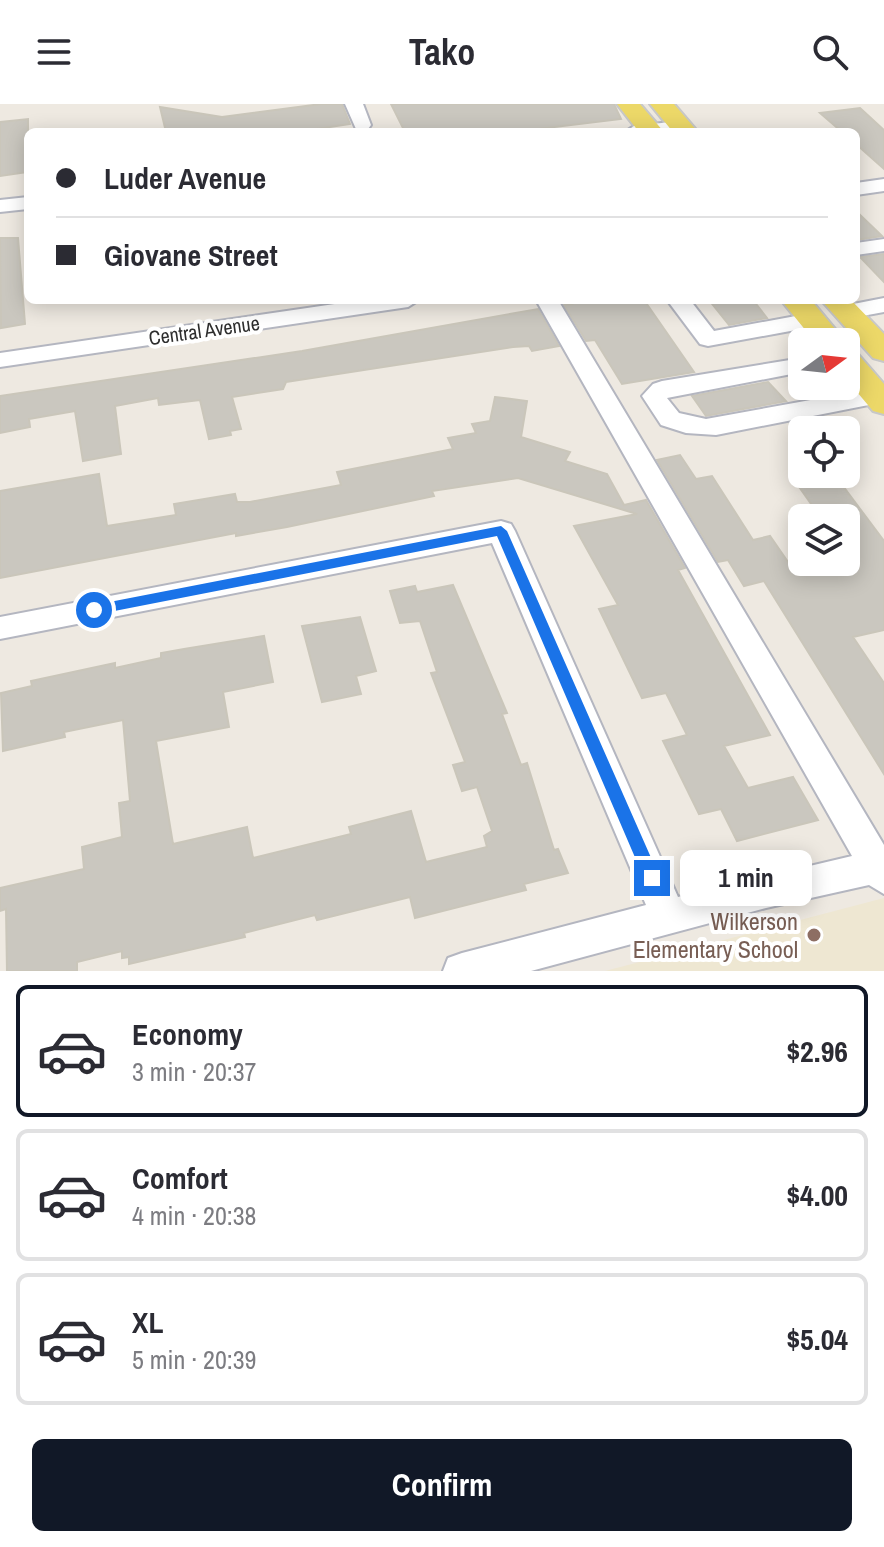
<!DOCTYPE html>
<html lang="en">
<head>
<meta charset="utf-8">
<style>
	:root { --surface:#fff; --page:#f2f2f3; --text:#2b2b33; --muted:#7c7c81; --line:#e1e1e2; --accent:#111827 }
	body { margin:0; font-family:"Archivo Narrow",sans-serif; background:var(--page); color:var(--text); height:100vh; display:flex; flex-direction:column; font-size:30px; white-space:nowrap }
	* { box-sizing:border-box; margin:0 }
	p { font-size:26px; color:var(--muted) }
	.icon { flex:none; width:44px; height:44px; fill:none; stroke:currentColor; stroke-width:2; stroke-linecap:round; stroke-linejoin:round }
	.map { position:relative; height:867px; overflow:hidden }
	.details { display:flex; flex-direction:column; background:var(--surface); flex:1 }
	.details>* { flex:none }
	.guide { position:absolute; left:24px; top:24px; width:836px; height:176px; border-radius:12px; box-shadow:0 4px 20px #0003; display:grid; align-content:center; height:176px; padding:0 32px; background:var(--surface) }
	.needle { width:52px; rotate:75deg }
	.controls { position:absolute; left:788px; top:224px; display:grid; gap:16px }
	.controls a { display:grid; place-items:center; width:72px; height:72px; border-radius:12px; background:var(--surface); box-shadow:0 4px 20px #0003; font-size:40px }
	.end { position:absolute; width:36px; height:36px; margin:-18px; border:10px solid #1a73e8; background:#fff; box-shadow:0 0 0 4px #fff }
	.from { border-radius:50% }
	.bubble { position:absolute; height:56px; border-radius:12px; background:var(--surface); box-shadow:0 4px 20px #0003; font-size:26px; font-weight:700; line-height:56px; text-align:center }
	.guide b { display:flex; align-items:center; gap:28px; height:76px; font-size:30px }
	.guide b+b { border-top:2px solid var(--line) }
	.guide i { width:20px; height:20px; background:var(--text) }
	ul { padding:14px 0 0; list-style:none }
	li { display:flex; align-items:center; gap:24px; height:132px; margin:0 16px 12px; padding:0 16px; border:4px solid var(--line); border-radius:12px }
	li div { flex:1 }
	li b { display:block; font-size:30px }
	li em { font-style:normal; font-weight:700 }
	li.active { border-color:var(--accent) }
	li>.icon { width:72px; height:72px; stroke-width:1.5 }
	.button { display:flex; gap:16px; margin-top:auto; padding:16px 32px }
	.button a { flex:1; height:92px; border-radius:12px; background:var(--accent); color:#fff; font-size:32px; font-weight:700; line-height:92px; text-align:center }
	header { display:flex; justify-content:space-between; align-items:center; height:104px; padding:0 32px; background:var(--surface); font-size:36px; font-weight:700 }
	.map>svg:first-child { display:block }
</style>
</head>
<body>
<header><svg class="icon" aria-label="menu" viewBox="0 0 24 24"><path d="M4 6h16M4 12h16M4 18h16"/></svg>Tako<svg class="icon" aria-label="search" viewBox="0 0 24 24"><circle cx="10" cy="10" r="6"/><path d="M15 15l6 6"/></svg></header>
<div class="map">
<svg width="884" height="867" viewBox="0 0 884 867">
	<rect width="100%" height="100%" fill="#eee9e1"/>
	<path fill="#eee7d2" d="M884,794V867H605Z"/>
	<path fill="#cac7bf" stroke="#cac6ba" stroke-width="2" d="M321,0H342L350,20L297,28H166L160,3L222,13Z
		M391,0H614L621,15L538,25L540,28H405Z
		M860,4L884,26V65L856,40V28H842L820,9Z
		M28,15V68L0,72V18Z
		M856,107L882,132L856,136Z
		M0,134H18L25,220L1,224Z
		M884,150V178L860,153Z
		M569,196H644L694,268L622,280L595,236L586,237L564,201L572,200Z
		M709,196H753L767,214L729,221Z
		M538,205L559,242L532,247L529,242L513,243L286,278L283,285L232,293L241,325L230,327L231,331L209,335L200,296L159,301L158,294L115,302L121,350L83,357L75,307L29,315L30,323L0,329V292L302,247Z
		M768,278L786,297L706,312L692,292Z
		M495,293L527,297L521,333L570,348L565,357L607,370L624,401L646,396L685,464L678,466L770,631L724,642L748,684L793,673L818,716L737,737L721,705L699,710L663,637L687,631L666,589L642,594L599,505L618,501L574,422L637,410L518,374L432,387L434,392L287,423L236,432V429L0,474V387L99,370L107,422L176,411L174,400L235,390L237,398H250L341,381L337,368L453,345L448,334L476,329L472,320L490,317Z
		M680,351L696,375L712,372L753,436L770,432L797,471L846,461V414H821L790,370H834L884,437V526L853,533L884,579V670L764,477L744,482L728,456L718,458L657,356Z
		M453,481L507,609L502,610L521,661L527,659L554,746L558,745L568,769L524,780L526,786L415,814L410,793L317,816L315,811L244,829L245,833L129,860V853L122,854V847L77,858V867H7L6,805L0,807V784L84,765L82,743L122,733L119,699L130,697L123,616L64,628L65,633L3,647L1,589L32,582L31,577L115,559V564L161,554V549L184,545L264,532L273,578L223,588L229,623L156,637L173,740L247,723L253,754L351,730L349,723L411,707L426,758L487,743L484,732L492,727L477,683L462,687L453,661L465,658L431,569L437,568L420,517L400,519L390,487L415,482L417,488Z
		M360,513L376,567L356,572L361,590L322,598L302,522Z"/>
	<g fill="none" stroke-linecap="round" stroke-linejoin="round">
		<g stroke="#b4b6c0" stroke-width="4">
			<path id="minor" d="M345,0H363L371,21L368,25H356Z
				M680,17L689,22L686,26L625,28L634,22Z
				M884,75V87L856,91V79Z
				M28,93V105L0,108V96Z
				M884,135V147L856,151V139Z
				M884,194V208L846,215L835,208L838,203Z
				M362,196H419L408,203L0,263V249Z
				M536,196H558L884,741V790L869,781L766,804L531,867H443L448,854L462,849L646,801L492,439L0,535V513L501,417L511,420L515,427L678,793L852,752Z
				M667,196H690L714,227L812,209L823,216L812,223L708,242L700,240Z
				M802,254V268L667,294L679,309L706,315L877,284L884,286V298L716,331L686,329L661,321L642,292L653,280L662,277Z"/>
		</g>
		<g stroke="#c8c8c8" stroke-width="4">
			<path id="major" d="M617,0H640L664,28H639Z
				M650,0H674L698,28H673Z
				M781,196H811L846,238H815Z
				M821,196H851L884,230V257L873,254Z
				M846,247L857,249L884,280V310L873,307L846,275Z"/>
		</g>
		<use href="#minor" fill="#fff" fill-rule="evenodd"/>
		<use href="#major" fill="#ecd868" fill-rule="evenodd"/>
	</g>
	<path fill="#1a73e8" d="M501,422L507,427L660,774L658,779H646L497,432L94,511L87,506L94,501Z"/>
	<circle fill="#8d6e63" stroke="#fff" stroke-width="3" cx="814" cy="831" r="8"/>
	<g text-anchor="middle" dominant-baseline="central" stroke-width="8" stroke-linejoin="round" paint-order="stroke">
		<g font-size="20" fill="#2d2d2d" stroke="#fff">
			<text transform="translate(204 226) rotate(-8)">Central Avenue</text>
		</g>
		<g font-size="24" fill="#785e54" stroke="#fff" text-anchor="end">
			<text x="798" y="817">Wilkerson<tspan x="798" dy="28">Elementary School</tspan></text>
		</g>
	</g>
</svg>
<div class="controls">
<a><svg class="needle" viewBox="-14 -14 28 28"><path d="M0-13l5 13h-10z" fill="#e53935"/><path d="M0 13l5-13h-10z" fill="#7c7c81"/></svg></a>
<a><svg class="icon" aria-label="locate" viewBox="0 0 24 24"><circle cx="12" cy="12" r="6"/><path d="M12 2v4M12 18v4M2 12h4M18 12h4"/></svg></a>
<a><svg class="icon" aria-label="layers" viewBox="0 0 24 24"><path d="M12 4l9 5-9 5-9-5zM3 14l9 5 9-5"/></svg></a>
</div>
<i class="end from" style="left:94px;top:506px"></i>
<i class="end" style="left:652px;top:774px"></i>
<div class="bubble" style="left:680px;top:746px;width:132px">1 min</div>
<div class="guide">
<b><i class="from"></i>Luder Avenue</b>
<b><i></i>Giovane Street</b>
</div>
</div>
<section class="details">
<ul>
<li class="active"><svg class="icon" aria-label="car" viewBox="0 0 24 24"><path d="M5 17H2v-5l4-1 3-4h7l3 4 3 1v5h-3M9 17h6M6 11h13"/><circle cx="7" cy="17" r="2"/><circle cx="17" cy="17" r="2"/></svg><div><b>Economy</b><p>3 min · 20:37</p></div><em>$2.96</em></li>
<li><svg class="icon" aria-label="car" viewBox="0 0 24 24"><path d="M5 17H2v-5l4-1 3-4h7l3 4 3 1v5h-3M9 17h6M6 11h13"/><circle cx="7" cy="17" r="2"/><circle cx="17" cy="17" r="2"/></svg><div><b>Comfort</b><p>4 min · 20:38</p></div><em>$4.00</em></li>
<li><svg class="icon" aria-label="car" viewBox="0 0 24 24"><path d="M5 17H2v-5l4-1 3-4h7l3 4 3 1v5h-3M9 17h6M6 11h13"/><circle cx="7" cy="17" r="2"/><circle cx="17" cy="17" r="2"/></svg><div><b>XL</b><p>5 min · 20:39</p></div><em>$5.04</em></li>
</ul>
<div class="button"><a>Confirm</a></div>
</section>
</body>
</html>
